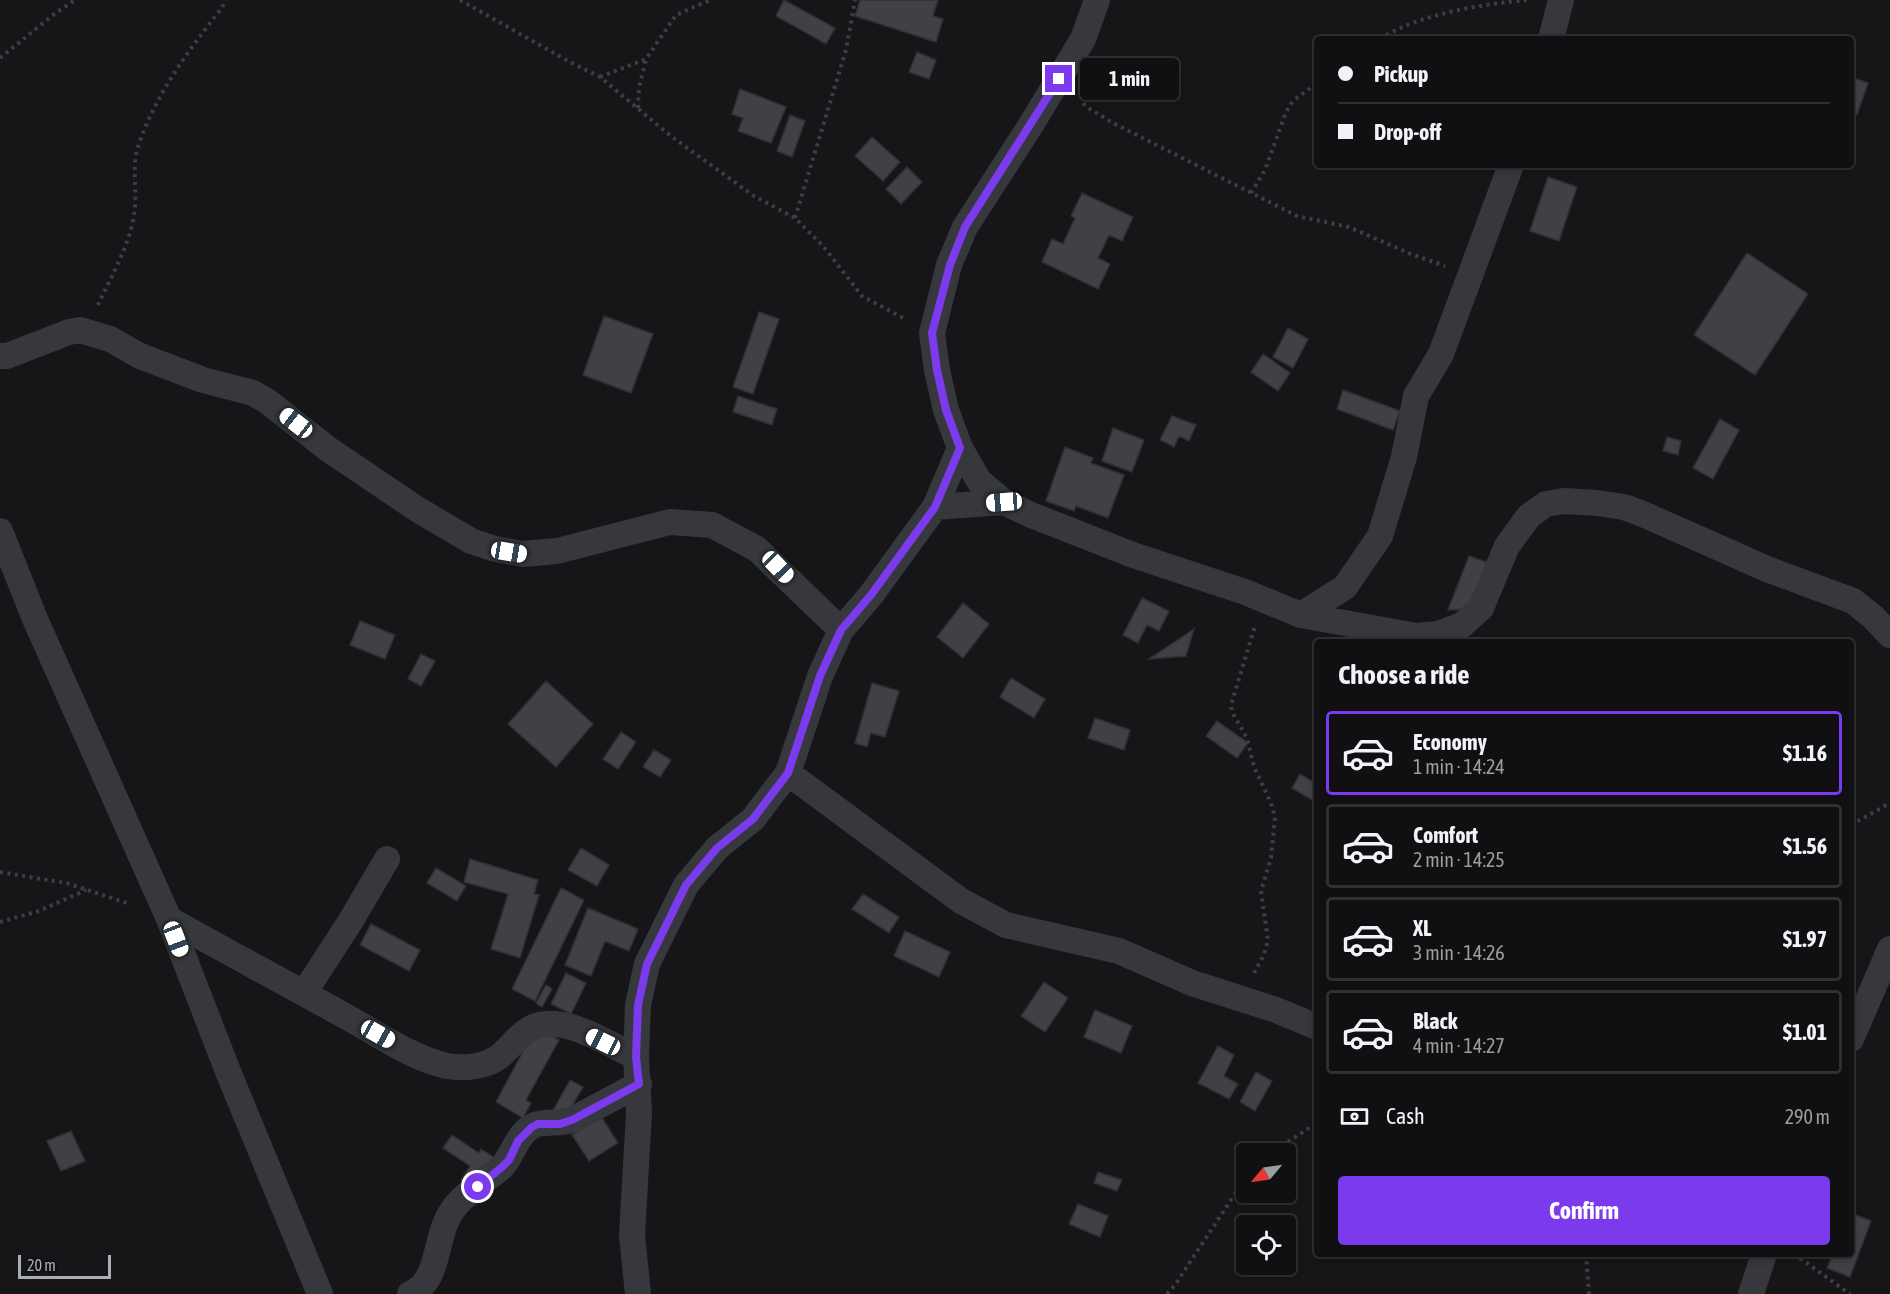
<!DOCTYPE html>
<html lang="en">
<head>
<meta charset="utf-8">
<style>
	:root { --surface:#101012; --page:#19191b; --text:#f1f3f6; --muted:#9c9d9f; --line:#303032; --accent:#7c3aed }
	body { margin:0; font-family:"Asap Condensed",sans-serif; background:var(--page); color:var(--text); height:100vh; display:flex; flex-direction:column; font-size:22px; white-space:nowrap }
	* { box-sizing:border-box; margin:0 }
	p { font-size:20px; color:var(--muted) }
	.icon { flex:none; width:33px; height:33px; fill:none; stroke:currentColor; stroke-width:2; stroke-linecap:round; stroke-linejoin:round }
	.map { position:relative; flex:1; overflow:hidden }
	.panel { position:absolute; left:1314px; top:639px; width:540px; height:618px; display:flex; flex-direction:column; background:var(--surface); border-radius:6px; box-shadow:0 3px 9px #0003,0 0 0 2px var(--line) }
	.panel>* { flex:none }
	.top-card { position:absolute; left:1314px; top:36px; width:540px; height:132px; border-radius:6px; box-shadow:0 3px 9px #0003,0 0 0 2px var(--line); display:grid; align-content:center; height:132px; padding:0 24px; background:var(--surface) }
	.needle { width:39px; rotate:241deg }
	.tools { position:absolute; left:1236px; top:1143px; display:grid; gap:12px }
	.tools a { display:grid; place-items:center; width:60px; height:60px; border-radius:6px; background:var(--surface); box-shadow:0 3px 9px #0003,0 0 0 2px var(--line); font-size:30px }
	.scale { position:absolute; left:18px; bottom:15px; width:93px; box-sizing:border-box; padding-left:6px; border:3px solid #a8adb8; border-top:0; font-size:16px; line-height:21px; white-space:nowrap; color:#a8adb8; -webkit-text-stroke:4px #111113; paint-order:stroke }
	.end { position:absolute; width:27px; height:27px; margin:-14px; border:8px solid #7c3aed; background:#fff; box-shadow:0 0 0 3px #fff }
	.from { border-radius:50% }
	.bubble { position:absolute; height:42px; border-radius:6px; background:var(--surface); box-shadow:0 3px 9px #0003,0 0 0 2px var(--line); font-size:20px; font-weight:700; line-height:42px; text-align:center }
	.car { position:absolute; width:18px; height:36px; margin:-18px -9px; border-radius:8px; box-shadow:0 0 4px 2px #0007; background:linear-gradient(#fff 24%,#345 0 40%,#fff 0 76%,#345 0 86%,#fff 0) }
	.top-card b { display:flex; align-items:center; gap:21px; height:57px; font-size:22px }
	.top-card b+b { border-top:2px solid var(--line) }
	.top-card i { width:15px; height:15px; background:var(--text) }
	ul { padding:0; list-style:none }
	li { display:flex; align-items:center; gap:18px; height:84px; margin:0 12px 9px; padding:0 12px; border:3px solid var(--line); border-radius:6px }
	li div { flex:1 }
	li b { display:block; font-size:22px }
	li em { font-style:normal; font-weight:700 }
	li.selected { border-color:var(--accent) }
	li>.icon { width:54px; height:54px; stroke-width:1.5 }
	h2 { padding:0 24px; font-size:27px; line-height:72px }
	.pay { display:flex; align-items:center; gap:15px; height:66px; padding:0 24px; font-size:22px }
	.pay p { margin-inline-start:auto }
	.cta { display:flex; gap:12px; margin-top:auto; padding:12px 24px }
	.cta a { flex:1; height:69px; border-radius:6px; background:var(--accent); color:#fff; font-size:24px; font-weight:700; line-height:69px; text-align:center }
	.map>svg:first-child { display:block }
</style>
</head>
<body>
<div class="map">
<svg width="1890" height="1294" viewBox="0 0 1890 1294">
	<rect width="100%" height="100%" fill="#161618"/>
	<path fill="#404145" stroke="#303034" stroke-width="1.5" d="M784,0L835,28L826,44L776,16Z
		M860,0H938L933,16L943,19L936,42L855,16Z
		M917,52L936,60L929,79L909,72Z
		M1851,77L1868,83L1857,115L1851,113Z
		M740,89L786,107L771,143L738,131L743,118L732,114Z
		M790,115L805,121L792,157L777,151Z
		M872,137L900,162L883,181L855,156Z
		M907,167L922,182L901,204L886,189Z
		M1548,177L1577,187L1559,241L1530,231Z
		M1082,193L1133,217L1122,241L1109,235L1098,258L1110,264L1098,289L1042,262L1052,239L1063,244L1075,218L1071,216Z
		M1747,253L1808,294L1755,375L1694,335Z
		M759,312L779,319L753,394L733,387Z
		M604,316L653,334L631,393L583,375Z
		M1288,328L1308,339L1293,368L1273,357Z
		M1263,354L1290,373L1278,391L1251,372Z
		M1343,390L1400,411L1393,430L1337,409Z
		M738,396L777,409L772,425L733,412Z
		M1172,416L1196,425L1189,441L1179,436L1174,447L1160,440Z
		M1720,419L1739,430L1713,479L1693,468Z
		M1113,428L1144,440L1132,472L1102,461Z
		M1667,437L1681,441L1678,455L1663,451Z
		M1065,447L1093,458L1091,463L1124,475L1108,518L1076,506L1074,511L1046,501Z
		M1469,556L1494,565L1472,609L1448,610Z
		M1142,598L1169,611L1159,631L1147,625L1138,643L1123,635Z
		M963,603L989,624L963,658L937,637Z
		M360,621L395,635L385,659L350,645Z
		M1194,629L1186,656L1149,659Z
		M421,654L435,661L421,686L408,679Z
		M1011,678L1045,699L1034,718L1000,697Z
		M546,681L593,724L556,767L508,724Z
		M872,683L899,691L885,737L871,733L867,747L855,743Z
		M1095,718L1130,730L1124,750L1088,738Z
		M1217,721L1248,743L1237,758L1206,736Z
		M621,732L636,742L618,769L603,759Z
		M654,750L671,760L660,777L643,767Z
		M1300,774L1317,784V803L1292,788Z
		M581,848L609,865L597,886L568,870Z
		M470,859L538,880L534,894L539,895L520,958L491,949L508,894L464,882Z
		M436,868L466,886L457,901L427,883Z
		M561,888L584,900L535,1001L512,989Z
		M863,894L899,917L889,933L852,909Z
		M588,908L638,929L629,951L605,941L591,976L565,965Z
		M371,924L420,950L409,971L360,945Z
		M905,931L950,952L939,977L894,956Z
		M566,973L586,983L571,1014L551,1004Z
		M1044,982L1068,998L1045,1032L1021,1016Z
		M546,985L552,989L542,1007L536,1003Z
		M1095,1010L1132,1026L1121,1053L1084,1037Z
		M536,1027L559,1040L526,1100L531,1103L523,1118L496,1102Z
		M1218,1046L1234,1055L1224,1076L1238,1084L1229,1099L1198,1083Z
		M1256,1072L1272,1081L1255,1111L1240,1102Z
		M570,1080L583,1087L561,1125L549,1118Z
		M601,1116L618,1143L589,1161L572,1135Z
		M71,1131L85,1161L61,1171L47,1141Z
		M452,1135L479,1153L481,1149L495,1158L475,1189L461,1180L470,1166L443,1148Z
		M1098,1172L1122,1180L1117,1191L1094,1183Z
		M1078,1204L1108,1216L1100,1237L1069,1224Z
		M1851,1213L1871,1221L1850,1277L1827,1268L1833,1254H1851Z"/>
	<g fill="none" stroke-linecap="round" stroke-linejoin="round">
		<path stroke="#3d3f44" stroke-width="4" stroke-dasharray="3 4.5" stroke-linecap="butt" d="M460,0L568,61L600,77L672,137L754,196L795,218L823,246L862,296L907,320
			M1380,39C1418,14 1483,4 1528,0
			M0,58L53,15L75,0
			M600,77L646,59L676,15L710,0
			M1081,96L1085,106L1113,123L1297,216L1349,227L1411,254L1445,266
			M638,108L639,87L646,60
			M1251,193L1265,170L1286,112L1293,101L1317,83
			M795,218L846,50L855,0
			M98,305C111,276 129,247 134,215C138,192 131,169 138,147C155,95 188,51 221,9L226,0
			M1851,825L1890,803
			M0,872L66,883L130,904
			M0,922L39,911L86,890
			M1254,973L1264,955L1268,940L1261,891L1271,858L1275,817L1271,803L1254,767L1247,738L1232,712L1231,705L1255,626
			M1269,1154L1317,1123
			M1586,1254L1589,1294
			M1794,1254L1850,1294
			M1167,1294L1175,1285L1246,1177"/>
		<path stroke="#37383d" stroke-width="26" d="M1097,0L1083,39L1029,128L965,227L949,265L932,333L937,370L946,410L960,448L979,481L1004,502L1031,515L1133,555L1245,592L1301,615L1416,636L1438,634L1462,625L1481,608L1507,546L1529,516L1546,504L1564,501L1597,503L1624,507L1643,514L1767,569L1853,601L1873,617L1890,635
			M1551,39L1561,0
			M0,356H7L69,332L80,330L110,339L140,356L203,380L253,393L267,401L328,449L417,509L471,541L495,549L523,554L557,551L670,522L712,525L757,549L841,630
			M935,507L1004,502
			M0,531L35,619L169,919L229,1074L320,1294
			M1301,615L1345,587L1380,536L1404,457L1416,396L1441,354L1511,165
			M788,773L961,901L1006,925L1119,951L1192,983L1276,1010L1317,1027
			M169,919C227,952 286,983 345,1016C377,1033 411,1058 447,1066C464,1069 486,1067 500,1056C521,1038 525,1022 556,1024C578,1025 615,1047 636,1057
			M304,993L350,922L387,859
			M1851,1039L1890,949
			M410,1294C438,1282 435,1246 446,1222C455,1198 483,1183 502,1167C513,1155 519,1128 538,1124C550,1121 559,1124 572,1120L639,1084
			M638,1294L632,1235L639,1113L636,1057L638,1005L647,964L686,885L717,848L753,819L788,773L820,676L841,630L871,595L935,507L960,448
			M1751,1294L1764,1254"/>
	</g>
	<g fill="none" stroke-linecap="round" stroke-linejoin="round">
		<path stroke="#7c3aed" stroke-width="8" d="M478,1187L502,1167L509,1160L518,1141L532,1127L538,1124H560L572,1120L639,1084L636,1057L638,1005L647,964L686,885L717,848L753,819L788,773L820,676L841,630L871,595L935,507L960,448L946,410L937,370L932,333L950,265L965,227L1059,79"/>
	</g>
</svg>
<div class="tools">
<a><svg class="needle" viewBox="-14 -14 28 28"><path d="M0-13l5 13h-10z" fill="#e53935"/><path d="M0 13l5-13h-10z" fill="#9c9d9f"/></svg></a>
<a><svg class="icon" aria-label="locate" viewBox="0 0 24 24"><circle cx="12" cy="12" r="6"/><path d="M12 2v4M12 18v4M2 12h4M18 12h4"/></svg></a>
</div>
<div class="scale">20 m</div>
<i class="end from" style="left:478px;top:1187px"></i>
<i class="end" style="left:1059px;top:79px"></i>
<div class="bubble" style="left:1080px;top:58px;width:99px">1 min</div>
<i class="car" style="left:296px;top:423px;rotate:308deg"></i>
<i class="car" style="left:1004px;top:502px;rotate:266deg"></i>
<i class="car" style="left:509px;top:552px;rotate:99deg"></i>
<i class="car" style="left:778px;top:567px;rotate:136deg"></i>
<i class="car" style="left:176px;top:939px;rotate:159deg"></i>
<i class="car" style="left:378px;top:1034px;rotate:119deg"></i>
<i class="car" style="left:603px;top:1042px;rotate:296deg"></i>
<div class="top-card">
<b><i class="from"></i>Pickup</b>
<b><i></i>Drop-off</b>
</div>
<section class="panel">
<h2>Choose a ride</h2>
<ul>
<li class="selected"><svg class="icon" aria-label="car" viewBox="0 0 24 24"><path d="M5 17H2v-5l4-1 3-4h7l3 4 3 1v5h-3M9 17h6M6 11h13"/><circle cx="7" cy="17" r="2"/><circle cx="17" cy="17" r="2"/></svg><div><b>Economy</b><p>1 min · 14:24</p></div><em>$1.16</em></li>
<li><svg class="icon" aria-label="car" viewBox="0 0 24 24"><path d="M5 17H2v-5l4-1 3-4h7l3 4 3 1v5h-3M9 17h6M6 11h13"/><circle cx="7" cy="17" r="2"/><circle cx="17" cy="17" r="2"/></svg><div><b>Comfort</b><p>2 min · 14:25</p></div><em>$1.56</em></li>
<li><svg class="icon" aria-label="car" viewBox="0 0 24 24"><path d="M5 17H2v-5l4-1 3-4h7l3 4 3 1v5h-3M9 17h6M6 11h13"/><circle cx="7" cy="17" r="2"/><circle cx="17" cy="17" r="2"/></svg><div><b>XL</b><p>3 min · 14:26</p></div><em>$1.97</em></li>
<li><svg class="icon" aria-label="car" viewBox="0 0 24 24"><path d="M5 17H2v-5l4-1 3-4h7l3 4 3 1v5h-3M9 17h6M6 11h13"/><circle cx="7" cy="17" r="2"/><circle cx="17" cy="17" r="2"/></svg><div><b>Black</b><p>4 min · 14:27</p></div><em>$1.01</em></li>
</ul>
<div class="pay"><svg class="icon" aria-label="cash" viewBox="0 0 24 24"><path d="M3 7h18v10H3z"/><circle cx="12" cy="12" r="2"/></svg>Cash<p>290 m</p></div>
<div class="cta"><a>Confirm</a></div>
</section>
</div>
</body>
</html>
